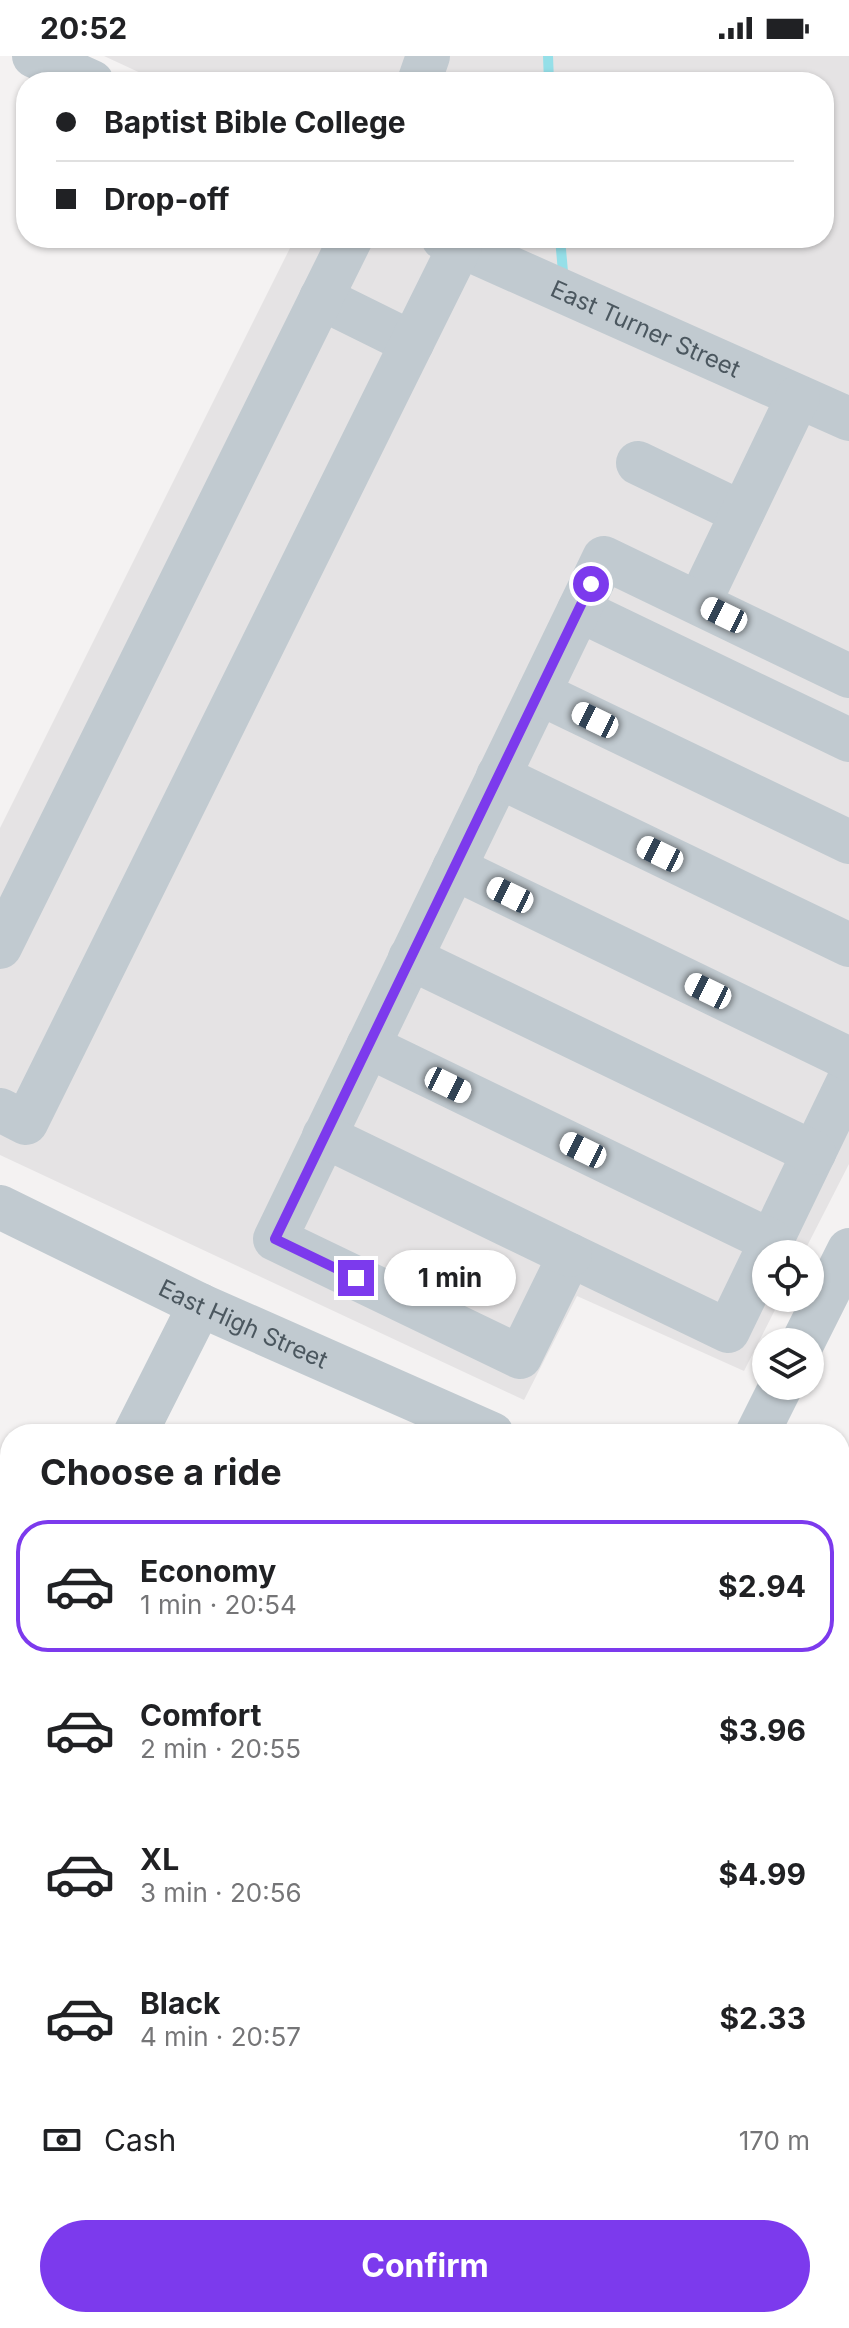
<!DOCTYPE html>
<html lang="en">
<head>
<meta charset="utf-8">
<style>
	:root { --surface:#fff; --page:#f2f2f2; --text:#202124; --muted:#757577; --line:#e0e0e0; --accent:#7c3aed }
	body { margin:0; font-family:Inter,sans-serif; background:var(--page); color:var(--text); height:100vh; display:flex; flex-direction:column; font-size:30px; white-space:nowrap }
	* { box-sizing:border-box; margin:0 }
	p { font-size:26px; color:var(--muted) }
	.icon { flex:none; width:44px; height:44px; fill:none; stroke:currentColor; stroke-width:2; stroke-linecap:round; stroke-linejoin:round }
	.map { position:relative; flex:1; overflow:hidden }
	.side { position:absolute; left:0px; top:1368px; width:850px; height:904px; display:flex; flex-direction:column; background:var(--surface); border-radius:32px 32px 0 0; box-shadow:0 2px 6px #0004 }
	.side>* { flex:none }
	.guide { position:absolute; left:16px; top:16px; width:818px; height:176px; border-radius:32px; box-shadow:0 2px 6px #0004; display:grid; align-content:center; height:176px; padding:0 40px; background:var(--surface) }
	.tools { position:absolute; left:752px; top:1184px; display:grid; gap:16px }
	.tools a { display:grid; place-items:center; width:72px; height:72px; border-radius:50%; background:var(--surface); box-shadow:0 2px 6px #0004; font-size:40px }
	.end { position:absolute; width:36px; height:36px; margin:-18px; border:10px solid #7c3aed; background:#fff; box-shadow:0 0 0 4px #fff }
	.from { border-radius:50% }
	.bubble { position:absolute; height:56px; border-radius:28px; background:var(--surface); box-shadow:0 2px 6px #0004; font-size:26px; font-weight:700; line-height:56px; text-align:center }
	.car { position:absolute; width:24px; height:48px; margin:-24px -12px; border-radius:10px; box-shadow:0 0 6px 2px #0007; background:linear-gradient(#fff 24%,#345 0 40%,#fff 0 76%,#345 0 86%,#fff 0) }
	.guide b { display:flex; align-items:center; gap:28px; height:76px; font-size:30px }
	.guide b+b { border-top:2px solid var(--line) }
	.guide i { width:20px; height:20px; background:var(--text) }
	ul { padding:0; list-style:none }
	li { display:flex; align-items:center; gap:24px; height:132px; margin:0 16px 12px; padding:0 24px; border:4px solid transparent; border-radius:32px }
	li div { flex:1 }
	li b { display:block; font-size:30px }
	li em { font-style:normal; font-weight:700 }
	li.on { border-color:var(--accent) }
	li>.icon { width:72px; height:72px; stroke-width:1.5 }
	h2 { padding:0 40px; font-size:36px; line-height:96px }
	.pay { display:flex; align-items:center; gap:20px; height:88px; padding:0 40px; font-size:30px }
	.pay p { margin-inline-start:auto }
	.button { display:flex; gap:16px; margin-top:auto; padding:16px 40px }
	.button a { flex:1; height:92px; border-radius:48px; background:var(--accent); color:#fff; font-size:32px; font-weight:700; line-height:92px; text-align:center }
	.status { display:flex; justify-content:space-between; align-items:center; height:56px; padding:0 40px; background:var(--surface); direction:ltr }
	.status svg { height:22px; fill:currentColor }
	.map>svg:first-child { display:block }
</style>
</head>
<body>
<div class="status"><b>20:52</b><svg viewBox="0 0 49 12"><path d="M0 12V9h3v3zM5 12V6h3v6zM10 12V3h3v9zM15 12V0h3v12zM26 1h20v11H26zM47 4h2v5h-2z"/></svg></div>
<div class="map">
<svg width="849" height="2272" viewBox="0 0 849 2272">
	<rect width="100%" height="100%" fill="#f4f2f2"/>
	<path fill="#e5e3e4" d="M104,0H849V1108L803,1198H766V1242H781L744,1315L577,1240L524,1344L0,1099V772L295,182H824V26H160Z"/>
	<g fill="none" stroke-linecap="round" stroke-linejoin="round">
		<path stroke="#95dfe8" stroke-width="10" d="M548,0L549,26
			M560,182L563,216"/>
		<g stroke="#c1cad0" stroke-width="44">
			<path d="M34,0L92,26"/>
			<path d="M419,26L428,0"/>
			<path id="s1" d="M443,182L849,363"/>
			<path d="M321,242L412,287"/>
			<path d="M638,407L742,457"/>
			<path d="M699,547L798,341"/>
			<path d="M579,554L849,684"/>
			<path d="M849,620L604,502L275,1183L520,1301L570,1199L728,1275L849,1024"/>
			<path d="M539,637L849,786"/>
			<path d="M498,720L849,889"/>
			<path d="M454,812L849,1003"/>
			<path d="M0,891L351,182"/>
			<path d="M410,902L814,1097"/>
			<path d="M368,990L771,1185"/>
			<path d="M0,1054L26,1067L460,190"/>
			<path d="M324,1080L570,1199"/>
			<path id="s2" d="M0,1151L200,1249L492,1378"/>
			<path d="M803,1286L849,1194"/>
			<path d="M135,1378L200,1249"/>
			<path d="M757,1378L781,1330"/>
			<path d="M0,1647L10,1627"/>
			<path d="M840,1931L849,1936"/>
			<path d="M0,2236L10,2241"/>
			<path d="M56,2262L77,2272"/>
			<path d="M317,2272L322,2262"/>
		</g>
	</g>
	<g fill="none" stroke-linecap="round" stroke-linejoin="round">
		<path stroke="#7c3aed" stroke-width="10" d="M356,1222L275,1183L591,528"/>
	</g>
	<g text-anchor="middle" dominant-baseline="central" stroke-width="7" stroke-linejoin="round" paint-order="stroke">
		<g font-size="24" fill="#4b575f" stroke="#fff">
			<text stroke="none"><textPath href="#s1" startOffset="222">East Turner Street</textPath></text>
			<text stroke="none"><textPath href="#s2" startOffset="270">East High Street</textPath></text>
		</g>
	</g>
</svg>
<div class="tools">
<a><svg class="icon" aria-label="locate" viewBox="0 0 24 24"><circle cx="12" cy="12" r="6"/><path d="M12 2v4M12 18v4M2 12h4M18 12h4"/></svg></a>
<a><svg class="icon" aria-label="layers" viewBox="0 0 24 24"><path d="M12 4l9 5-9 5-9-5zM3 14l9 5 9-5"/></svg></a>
</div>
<i class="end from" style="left:591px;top:528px"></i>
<i class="end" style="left:356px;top:1222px"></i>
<div class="bubble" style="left:384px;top:1194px;width:132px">1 min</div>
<i class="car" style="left:724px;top:559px;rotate:296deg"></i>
<i class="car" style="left:595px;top:664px;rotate:296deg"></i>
<i class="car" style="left:660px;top:798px;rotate:296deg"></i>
<i class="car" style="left:510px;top:839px;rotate:296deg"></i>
<i class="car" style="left:708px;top:935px;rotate:296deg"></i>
<i class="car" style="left:448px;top:1029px;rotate:116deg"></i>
<i class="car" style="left:583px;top:1094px;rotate:296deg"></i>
<div class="guide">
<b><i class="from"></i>Baptist Bible College</b>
<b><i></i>Drop-off</b>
</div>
<section class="side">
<h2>Choose a ride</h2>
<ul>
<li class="on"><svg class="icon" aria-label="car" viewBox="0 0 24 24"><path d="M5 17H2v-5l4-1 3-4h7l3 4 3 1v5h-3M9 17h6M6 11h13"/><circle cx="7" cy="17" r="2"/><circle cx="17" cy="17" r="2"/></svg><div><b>Economy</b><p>1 min · 20:54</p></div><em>$2.94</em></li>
<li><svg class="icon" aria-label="car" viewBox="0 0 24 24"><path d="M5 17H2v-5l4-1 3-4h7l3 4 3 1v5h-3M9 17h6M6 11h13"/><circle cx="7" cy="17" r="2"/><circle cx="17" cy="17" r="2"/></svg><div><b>Comfort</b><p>2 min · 20:55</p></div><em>$3.96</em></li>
<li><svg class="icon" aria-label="car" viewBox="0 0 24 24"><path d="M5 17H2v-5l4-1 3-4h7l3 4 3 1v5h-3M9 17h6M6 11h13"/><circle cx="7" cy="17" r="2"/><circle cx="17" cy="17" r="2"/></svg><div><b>XL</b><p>3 min · 20:56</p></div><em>$4.99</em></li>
<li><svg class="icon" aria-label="car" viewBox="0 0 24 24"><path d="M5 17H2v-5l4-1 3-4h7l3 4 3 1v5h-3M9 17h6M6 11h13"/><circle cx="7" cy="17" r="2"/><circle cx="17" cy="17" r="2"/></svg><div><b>Black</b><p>4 min · 20:57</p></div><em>$2.33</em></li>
</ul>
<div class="pay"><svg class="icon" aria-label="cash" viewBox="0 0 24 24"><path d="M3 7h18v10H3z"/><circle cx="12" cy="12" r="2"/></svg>Cash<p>170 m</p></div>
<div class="button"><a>Confirm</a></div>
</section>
</div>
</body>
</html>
